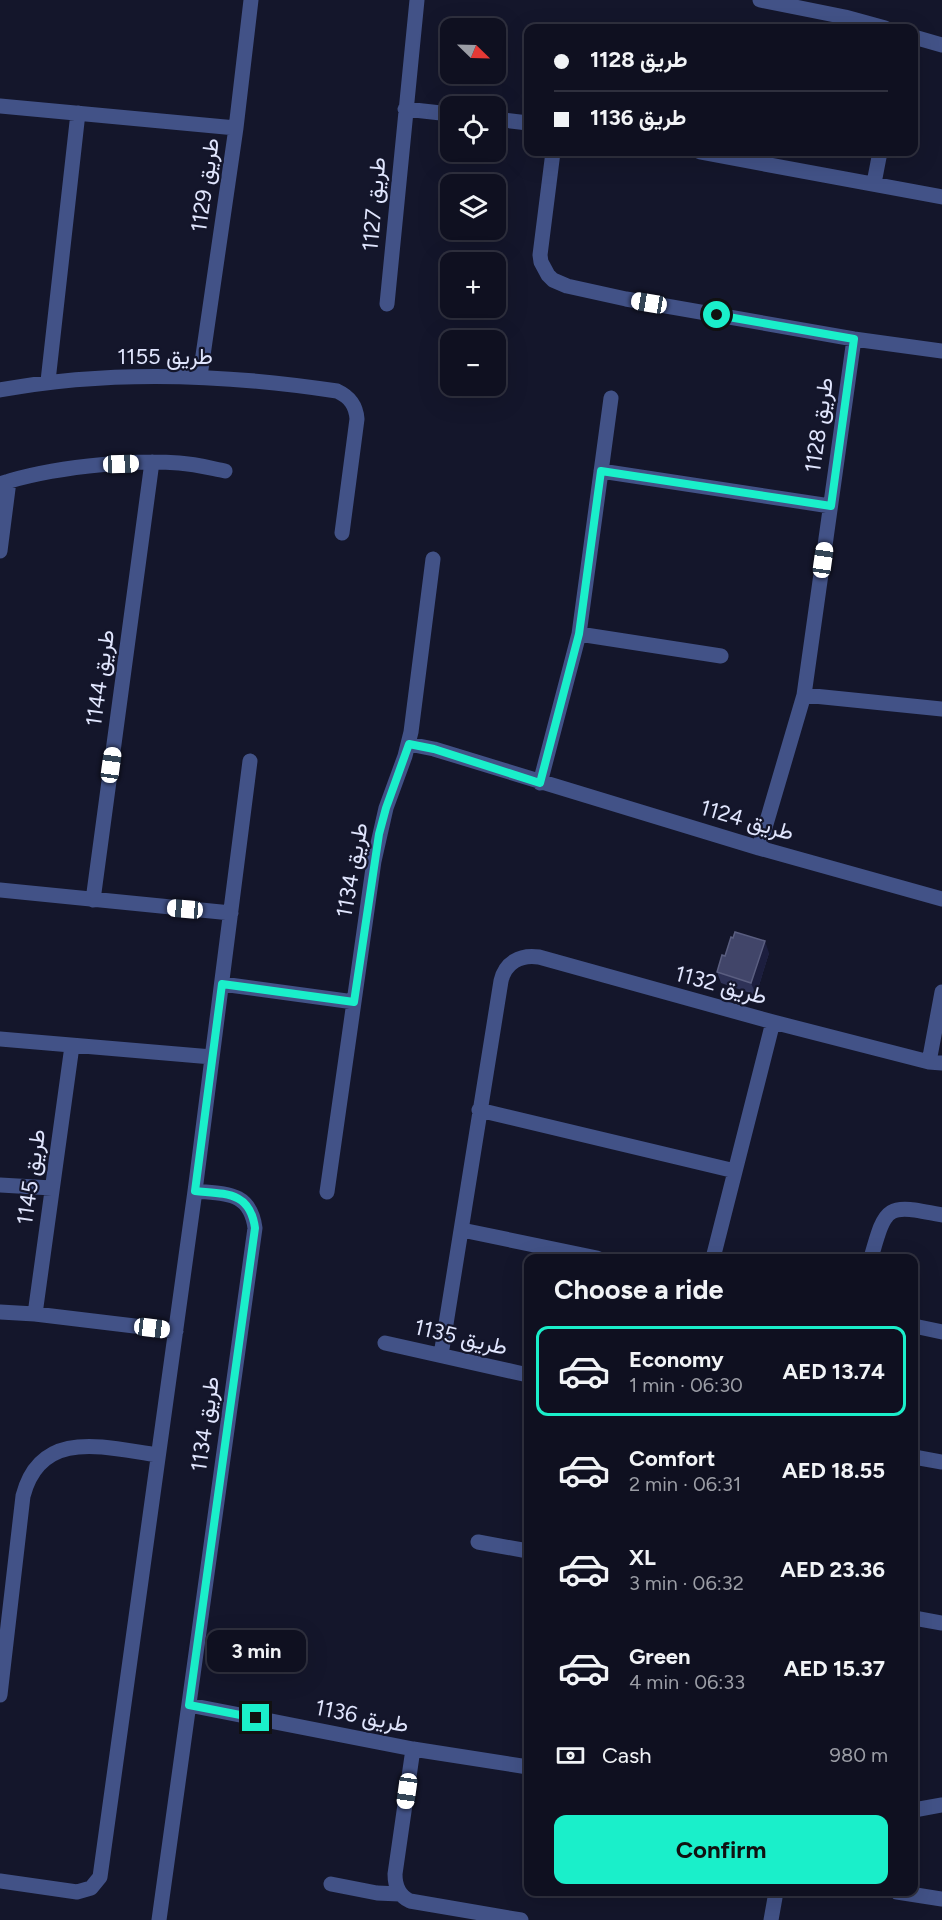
<!DOCTYPE html>
<html lang="en">
<head>
<meta charset="utf-8">
<style>
	:root { --surface:#0f1020; --page:#181929; --text:#f1f3f6; --muted:#9b9da5; --line:#2f303e; --accent:#1aefca }
	body { margin:0; font-family:Figtree,Vazirmatn,sans-serif; background:var(--page); color:var(--text); height:100vh; display:flex; flex-direction:column; font-size:22px; white-space:nowrap }
	* { box-sizing:border-box; margin:0 }
	p { font-size:20px; color:var(--muted) }
	.icon { flex:none; width:33px; height:33px; fill:none; stroke:currentColor; stroke-width:2; stroke-linecap:round; stroke-linejoin:round }
	.map { position:relative; flex:1; overflow:hidden }
	.sheet { position:absolute; left:524px; top:1254px; width:394px; height:642px; display:flex; flex-direction:column; background:var(--surface); border-radius:12px; box-shadow:0 6px 24px #0002,0 0 0 2px var(--line) }
	.sheet>* { flex:none }
	.banner { position:absolute; left:524px; top:24px; width:394px; height:132px; border-radius:12px; box-shadow:0 6px 24px #0002,0 0 0 2px var(--line); display:grid; align-content:center; height:132px; padding:0 30px; background:var(--surface) }
	.needle { width:39px; rotate:113deg }
	.fabs { position:absolute; left:440px; top:18px; display:grid; gap:12px }
	.fabs a { display:grid; place-items:center; width:66px; height:66px; border-radius:12px; background:var(--surface); box-shadow:0 6px 24px #0002,0 0 0 2px var(--line); font-size:30px }
	.end { position:absolute; width:27px; height:27px; margin:-14px; border:8px solid #1aefca; background:#111; box-shadow:0 0 0 3px #111 }
	.from { border-radius:50% }
	.bubble { position:absolute; height:42px; border-radius:12px; background:var(--surface); box-shadow:0 6px 24px #0002,0 0 0 2px var(--line); font-size:20px; font-weight:700; line-height:42px; text-align:center }
	.car { position:absolute; width:18px; height:36px; margin:-18px -9px; border-radius:8px; box-shadow:0 0 4px 2px #0007; background:linear-gradient(#fff 24%,#345 0 40%,#fff 0 76%,#345 0 86%,#fff 0) }
	.banner b { display:flex; align-items:center; gap:21px; height:57px; font-size:22px }
	.banner b+b { border-top:2px solid var(--line) }
	.banner i { width:15px; height:15px; background:var(--text) }
	ul { padding:0; list-style:none }
	li { display:flex; align-items:center; gap:18px; height:90px; margin:0 12px 9px; padding:0 18px; border:3px solid transparent; border-radius:12px }
	li div { flex:1 }
	li b { display:block; font-size:22px }
	li em { font-style:normal; font-weight:700 }
	li.current { border-color:var(--accent) }
	li>.icon { width:54px; height:54px; stroke-width:1.5 }
	h2 { padding:0 30px; font-size:27px; line-height:72px }
	.pay { display:flex; align-items:center; gap:15px; height:66px; padding:0 30px; font-size:22px }
	.pay p { margin-inline-start:auto }
	.cta { display:flex; gap:12px; margin-top:auto; padding:12px 30px }
	.cta a { flex:1; height:69px; border-radius:12px; background:var(--accent); color:#111; font-size:24px; font-weight:700; line-height:69px; text-align:center }
	.map>svg:first-child { display:block }
</style>
</head>
<body>
<div class="map">
<svg width="942" height="1920" viewBox="0 0 942 1920">
	<rect width="100%" height="100%" fill="#14162b"/>
	<g fill="none" stroke-linecap="round" stroke-linejoin="round">
		<path stroke="#425287" stroke-width="15" d="M760,0L845,17L885,28
			M914,37L942,45
			M0,106L236,128
			M405,109L450,114
			M495,119L528,123
			M553,152L540,255L541,262L548,275L553,280L567,286L626,299L854,339L942,351
			M700,152L942,197
			M874,183L880,152
			M387,304L417,0
			M200,376L236,128L251,0
			M48,381L78,113
			M0,390C112,369 225,374 337,391C350,397 356,405 357,419L342,533
			M601,471L830,506
			M0,484C47,468 130,459 179,463C195,464 210,468 225,471
			M0,551L9,481
			M579,634L721,656
			M804,695L942,709
			M409,744L434,749L759,848L942,899
			M540,783L579,634L611,398
			M759,848L804,695L854,339
			M0,890L231,913
			M93,900L152,462
			M222,984L354,1002
			M0,1039L212,1057
			M929,1062L942,992
			M479,1110L735,1171
			M0,1185L52,1188
			M327,1192L374,861L386,808L405,756L411,732L433,559
			M462,1230L597,1258
			M713,1258L773,1022
			M871,1258C886,1204 887,1204 942,1215
			M0,1312L35,1314L176,1331
			M35,1314L72,1046
			M914,1326L942,1332
			M385,1343L528,1375
			M441,1355C462,1231 480,1106 501,981C505,963 520,954 539,957L773,1022L929,1062L942,1063
			M914,1457L942,1462
			M478,1542L528,1551
			M914,1618L942,1623
			M0,1695L23,1496C41,1427 106,1448 158,1455
			M189,1705L413,1749L528,1767
			M413,1749L395,1874C395,1886 399,1896 410,1901L521,1920
			M914,1810L942,1805
			M0,1881L77,1892L91,1888L100,1877L195,1191L250,761
			M331,1884L377,1893L400,1894
			M897,1892L942,1899
			M159,1920L255,1228C250,1191 225,1194 195,1191
			M771,1920L776,1892"/>
	</g>
	<path fill="#2e3257" d="M769,953L756,995L721,983L717,972L725,956Z"/>
	<path fill="#1c1e3e" d="M765,941L769,953L756,995L751,983Z"/>
	<path fill="#414569" stroke="#5a5e80" stroke-width="1.5" d="M735,932L765,941L751,983L717,972L722,955L725,956L731,937L733,938Z"/>
	<g fill="none" stroke-linecap="round" stroke-linejoin="round">
		<path stroke="#1aefca" stroke-width="8" d="M256,1718L189,1705L255,1228C250,1191 225,1194 195,1191L222,984L354,1002L379,834L386,808L409,744L434,749L540,783L579,634L601,471L831,506L854,339L717,315"/>
	</g>
	<g text-anchor="middle" dominant-baseline="central" stroke-width="4.5" stroke-linejoin="round" paint-order="stroke">
		<g font-size="22" fill="#e0e5fd" stroke="#14162b">
			<text transform="translate(205 185) rotate(-82)">طريق 1129</text>
			<text transform="translate(374 204) rotate(-85)">طريق 1127</text>
			<text x="165" y="356">طريق 1155</text>
			<text transform="translate(819 425) rotate(-82)">طريق 1128</text>
			<text transform="translate(100 678) rotate(-82)">طريق 1144</text>
			<text transform="translate(747 820) rotate(16)">طريق 1124</text>
			<text transform="translate(352 870) rotate(-80)">طريق 1134</text>
			<text transform="translate(721 985) rotate(15)">طريق 1132</text>
			<text transform="translate(31 1177) rotate(-82)">طريق 1145</text>
			<text transform="translate(461 1337) rotate(13)">طريق 1135</text>
			<text transform="translate(205 1424) rotate(-82)">طريق 1134</text>
			<text transform="translate(362 1716) rotate(11)">طريق 1136</text>
		</g>
	</g>
</svg>
<div class="fabs">
<a><svg class="needle" viewBox="-14 -14 28 28"><path d="M0-13l5 13h-10z" fill="#e53935"/><path d="M0 13l5-13h-10z" fill="#9b9da5"/></svg></a>
<a><svg class="icon" aria-label="locate" viewBox="0 0 24 24"><circle cx="12" cy="12" r="6"/><path d="M12 2v4M12 18v4M2 12h4M18 12h4"/></svg></a>
<a><svg class="icon" aria-label="layers" viewBox="0 0 24 24"><path d="M12 4l9 5-9 5-9-5zM3 14l9 5 9-5"/></svg></a>
<a>+</a>
<a>−</a>
</div>
<i class="end from" style="left:717px;top:315px"></i>
<i class="end" style="left:256px;top:1718px"></i>
<div class="bubble" style="left:207px;top:1630px;width:99px">3 min</div>
<i class="car" style="left:649px;top:303px;rotate:280deg"></i>
<i class="car" style="left:121px;top:464px;rotate:88deg"></i>
<i class="car" style="left:823px;top:560px;rotate:8deg"></i>
<i class="car" style="left:111px;top:765px;rotate:8deg"></i>
<i class="car" style="left:185px;top:909px;rotate:275deg"></i>
<i class="car" style="left:152px;top:1328px;rotate:97deg"></i>
<i class="car" style="left:407px;top:1791px;rotate:188deg"></i>
<div class="banner">
<b><i class="from"></i>طريق 1128</b>
<b><i></i>طريق 1136</b>
</div>
<section class="sheet">
<h2>Choose a ride</h2>
<ul>
<li class="current"><svg class="icon" aria-label="car" viewBox="0 0 24 24"><path d="M5 17H2v-5l4-1 3-4h7l3 4 3 1v5h-3M9 17h6M6 11h13"/><circle cx="7" cy="17" r="2"/><circle cx="17" cy="17" r="2"/></svg><div><b>Economy</b><p>1 min · 06:30</p></div><em>AED 13.74</em></li>
<li><svg class="icon" aria-label="car" viewBox="0 0 24 24"><path d="M5 17H2v-5l4-1 3-4h7l3 4 3 1v5h-3M9 17h6M6 11h13"/><circle cx="7" cy="17" r="2"/><circle cx="17" cy="17" r="2"/></svg><div><b>Comfort</b><p>2 min · 06:31</p></div><em>AED 18.55</em></li>
<li><svg class="icon" aria-label="car" viewBox="0 0 24 24"><path d="M5 17H2v-5l4-1 3-4h7l3 4 3 1v5h-3M9 17h6M6 11h13"/><circle cx="7" cy="17" r="2"/><circle cx="17" cy="17" r="2"/></svg><div><b>XL</b><p>3 min · 06:32</p></div><em>AED 23.36</em></li>
<li><svg class="icon" aria-label="car" viewBox="0 0 24 24"><path d="M5 17H2v-5l4-1 3-4h7l3 4 3 1v5h-3M9 17h6M6 11h13"/><circle cx="7" cy="17" r="2"/><circle cx="17" cy="17" r="2"/></svg><div><b>Green</b><p>4 min · 06:33</p></div><em>AED 15.37</em></li>
</ul>
<div class="pay"><svg class="icon" aria-label="cash" viewBox="0 0 24 24"><path d="M3 7h18v10H3z"/><circle cx="12" cy="12" r="2"/></svg>Cash<p>980 m</p></div>
<div class="cta"><a>Confirm</a></div>
</section>
</div>
</body>
</html>
